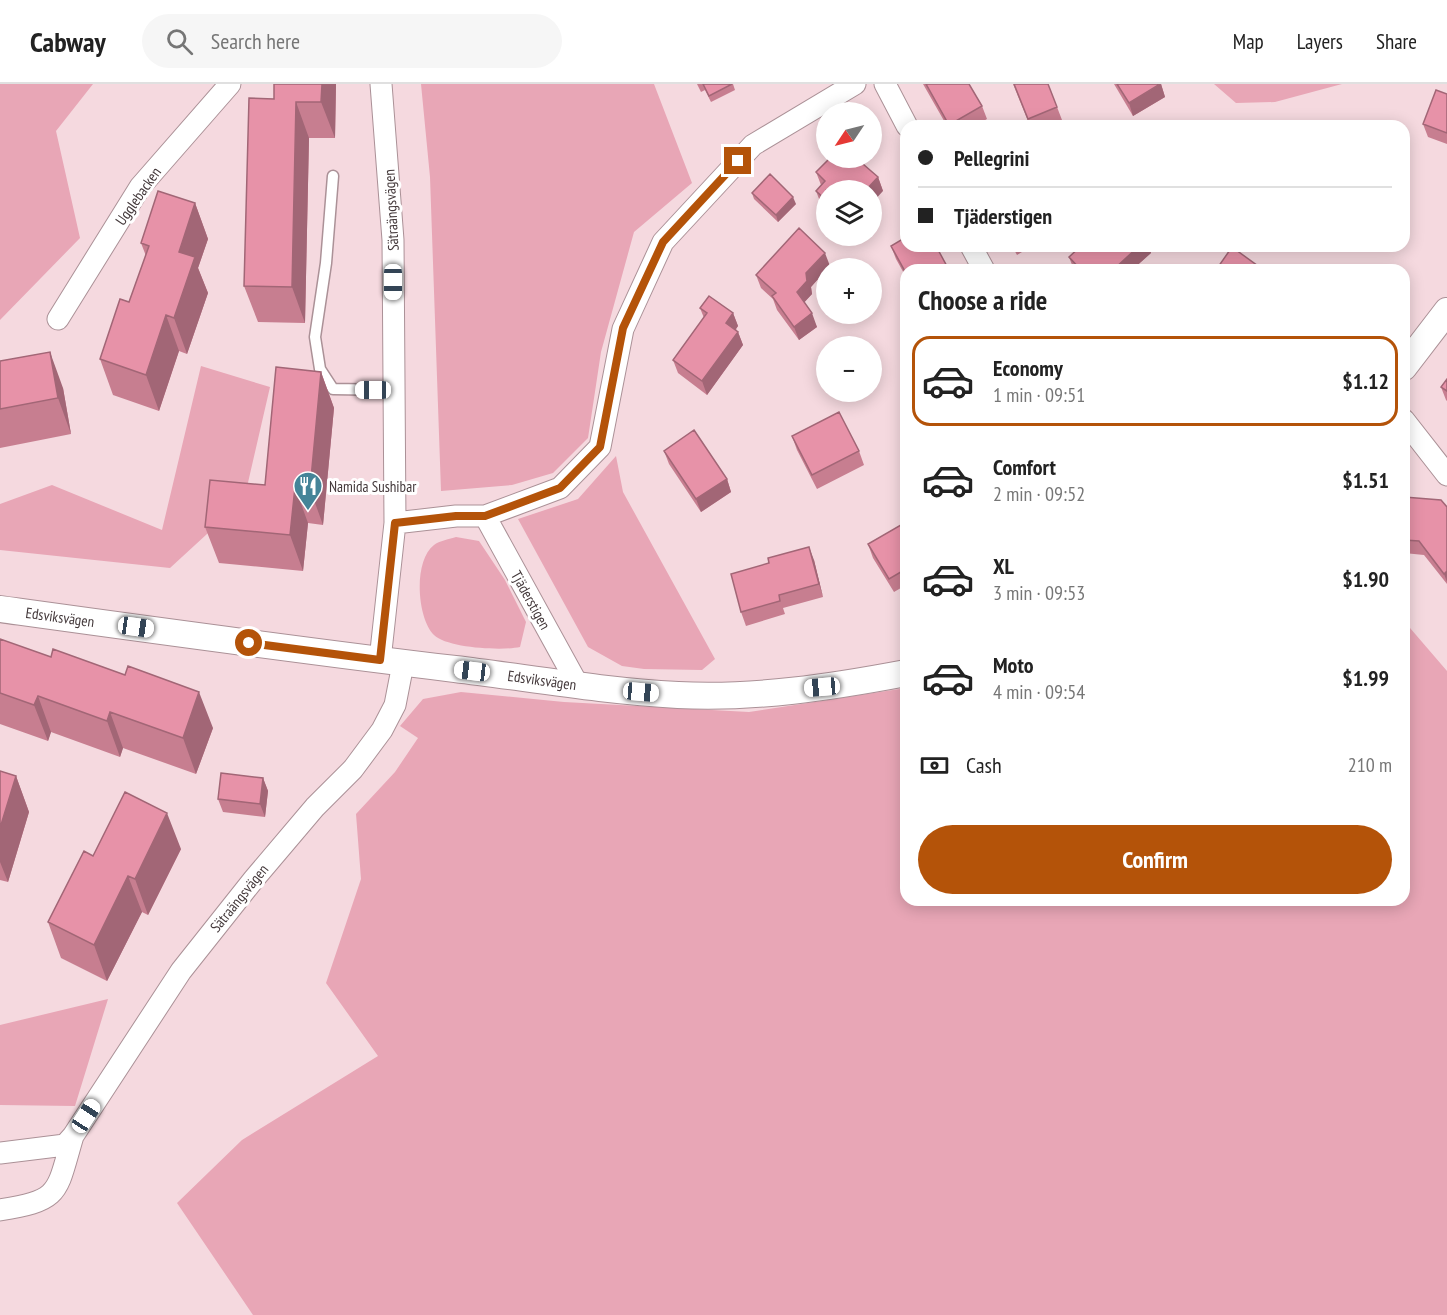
<!DOCTYPE html>
<html lang="en">
<head>
<meta charset="utf-8">
<style>
	:root { --surface:#fff; --page:#f6f6f6; --text:#222; --muted:#767676; --line:#e0e0e0; --accent:#b45309 }
	body { margin:0; font-family:"PT Sans Narrow",sans-serif; background:var(--page); color:var(--text); height:100vh; display:flex; flex-direction:column; font-size:22px; white-space:nowrap }
	* { box-sizing:border-box; margin:0 }
	p { font-size:20px; color:var(--muted) }
	.icon { flex:none; width:33px; height:33px; fill:none; stroke:currentColor; stroke-width:2; stroke-linecap:round; stroke-linejoin:round }
	.map { position:relative; flex:1; overflow:hidden }
	.side { position:absolute; left:900px; top:180px; width:510px; height:642px; display:flex; flex-direction:column; background:var(--surface); border-radius:18px; box-shadow:0 3px 15px #0003 }
	.side>* { flex:none }
	.top-card { position:absolute; left:900px; top:36px; width:510px; height:132px; border-radius:18px; box-shadow:0 3px 15px #0003; display:grid; align-content:center; height:132px; padding:0 18px; background:var(--surface) }
	.needle { width:39px; rotate:235deg }
	.fabs { position:absolute; left:816px; top:18px; display:grid; gap:12px }
	.fabs a { display:grid; place-items:center; width:66px; height:66px; border-radius:50%; background:var(--surface); box-shadow:0 3px 15px #0003; font-size:30px }
	.end { position:absolute; width:27px; height:27px; margin:-14px; border:8px solid #b45309; background:#fff; box-shadow:0 0 0 3px #fff }
	.from { border-radius:50% }
	.car { position:absolute; width:18px; height:36px; margin:-18px -9px; border-radius:8px; box-shadow:0 0 4px 2px #0007; background:linear-gradient(#fff 24%,#345 0 40%,#fff 0 76%,#345 0 86%,#fff 0) }
	.top-card b { display:flex; align-items:center; gap:21px; height:57px; font-size:22px }
	.top-card b+b { border-top:2px solid var(--line) }
	.top-card i { width:15px; height:15px; background:var(--text) }
	ul { padding:0; list-style:none }
	li { display:flex; align-items:center; gap:18px; height:90px; margin:0 12px 9px; padding:0 6px; border:3px solid transparent; border-radius:18px }
	li div { flex:1 }
	li b { display:block; font-size:22px }
	li em { font-style:normal; font-weight:700 }
	li.current { border-color:var(--accent) }
	li>.icon { width:54px; height:54px; stroke-width:1.5 }
	h2 { padding:0 18px; font-size:27px; line-height:72px }
	.pay { display:flex; align-items:center; gap:15px; height:66px; padding:0 18px; font-size:22px }
	.pay p { margin-inline-start:auto }
	.cta { display:flex; gap:12px; margin-top:auto; padding:12px 18px }
	.cta a { flex:1; height:69px; border-radius:36px; background:var(--accent); color:#fff; font-size:24px; font-weight:700; line-height:69px; text-align:center }
	header { display:flex; align-items:center; gap:36px; box-sizing:border-box; height:84px; padding:0 30px; background:var(--surface); border-bottom:2px solid var(--line) }
	header strong { font-size:28px }
	nav { display:flex; gap:33px; margin-inline-start:auto; font-size:21px }
	.search { width:420px; height:54px; background:var(--page); display:flex; align-items:center; gap:15px; box-sizing:border-box; padding:0 21px; border-radius:33px; color:var(--muted); font-size:22px }
	.map>svg:first-child { display:block }
</style>
</head>
<body>
<header>
<strong>Cabway</strong>
<div class="search"><svg class="icon" aria-label="search" viewBox="0 0 24 24"><circle cx="10" cy="10" r="6"/><path d="M15 15l6 6"/></svg>Search here</div>
<nav><a>Map</a><a>Layers</a><a>Share</a></nav>
</header>
<div class="map">
<svg width="1447" height="1231" viewBox="0 0 1447 1231">
	<rect width="100%" height="100%" fill="#f5d9df"/>
	<path fill="#e8a6b6" d="M0,0H93L56,47L80,154L0,236Z
		M421,0H654L692,99L634,148L601,268L588,354L553,389L512,401L441,407L430,93Z
		M1214,0H1342L1275,18L1236,19Z
		M201,282L270,303L244,416L170,484L0,466V420L52,401L162,446Z
		M616,372L623,408L715,575L702,586L644,585L622,582L588,563L518,435L578,415Z
		M456,453L479,457L505,496L526,538L520,563C502,567 447,564 434,551C417,534 413,477 434,461C439,457 450,455 456,453Z
		M1404,537L1447,587V1231H253L177,1119L242,1056L378,972L326,899L361,795L356,730L395,688L418,654L400,642L423,615L461,608L564,618L749,628L906,604V816H1404Z
		M108,915L75,1022L0,1021V941Z"/>
	<g fill="none" stroke-linecap="round" stroke-linejoin="round">
		<g stroke="#ab9197" stroke-width="13">
			<path id="service" d="M333,92L326,179L315,253L320,285L333,305L394,306"/>
		</g>
		<g stroke="#ab9197" stroke-width="23">
			<path id="minor" d="M885,0L907,42
				M971,162L984,186
				M58,235L140,103L230,0
				M1404,336L1447,391
				M485,432L578,601
				M395,439L456,432H485L560,404L600,363L623,245L663,158L753,61L855,0
				M380,576L395,439L393,156L381,0
				M0,1069L65,1061L73,1052L181,887L254,795L315,723L353,685L382,646L395,621L403,580
				M0,1126C62,1116 56,1109 73,1052"/>
		</g>
		<g stroke="#ab9197" stroke-width="28">
			<path id="tertiary" d="M1404,283L1447,227
				M0,525C152,546 303,567 455,585C529,594 603,607 678,611C754,615 832,603 906,589"/>
		</g>
		<use href="#service" stroke="#fff" stroke-width="10"/>
		<use href="#minor" stroke="#fff" stroke-width="21"/>
		<use href="#tertiary" stroke="#fff" stroke-width="26"/>
	</g>
	<path fill="#c77e90" d="M336,0L335,54H309L305,239L258,238L244,202L274,15Z
		M697,0H733L735,6L711,18L705,6L701,8Z
		M923,0H969L982,22L987,35L975,42H947Z
		M1013,0L1057,23L1062,36L1048,42H1030Z
		M1114,0H1161L1165,13L1133,32Z
		M1447,10V60L1428,53L1423,40Z
		M816,88L878,93L883,107L826,106V125L821,120L816,107L821,101Z
		M752,109L796,120L778,138L754,115Z
		M195,119L208,155L198,184L208,209L187,270L179,267L159,327L113,311L100,275L129,218L146,172L141,159Z
		M891,162L906,186V193L896,175Z
		M1012,162H1032L1017,171Z
		M1081,162H1149L1151,169L1132,186H1074L1069,173Z
		M830,182L826,184V186L811,203L812,210L804,218L817,243L799,256L777,226L773,215L761,204L756,191Z
		M700,224L733,229L738,242L736,245L738,248L743,261L707,311L678,289L673,276L704,234Z
		M0,277L63,304L71,350L0,364Z
		M321,288L334,324L323,441L308,439L303,487L219,479L205,443L265,401Z
		M1447,295V317L1446,316L1441,303Z
		M792,352L859,367L864,381L817,405L797,366Z
		M664,367L727,395L731,408L701,428L669,380Z
		M1404,413L1447,423V500L1424,471L1404,469Z
		M906,438V501L894,508L873,474L868,460Z
		M814,476L823,513L783,524L785,530L746,542L741,528Z
		M0,555L213,644L196,690L123,664L120,673L51,648L48,657L0,640Z
		M0,687L16,692L29,728L8,798L0,796Z
		M263,694L268,707L265,733L223,728L218,715Z
		M181,765L148,831L142,828L107,897L61,874L48,838L93,772Z"/>
	<path fill="#a26676" d="M322,0H336L335,54L321,18Z
		M1161,0L1165,13L1133,32L1129,19Z
		M296,18L309,54L305,239L292,203Z
		M878,93L883,107L872,119V106H866Z
		M793,113L796,120L778,138L776,131Z
		M195,119L208,155L198,184L208,209L187,270L174,234L179,168Z
		M1139,162H1149L1151,169L1132,186H1113Z
		M825,169L830,182L828,184H826V186L811,203L812,210L802,221L797,208L806,189Z
		M733,229L738,242L731,252L726,239Z
		M812,229L817,243L799,256L794,243Z
		M166,231L179,267L159,327L146,291Z
		M738,248L743,261L707,311L702,297Z
		M50,268L63,304L71,350L58,314Z
		M321,288L334,324L323,441L310,405Z
		M727,395L731,408L701,428L696,415Z
		M295,403L308,439L303,487L290,451Z
		M809,463L814,476L823,513L819,500Z
		M1447,487V498L1444,490Z
		M199,608L213,644L196,690L183,654Z
		M38,612L51,648L48,657L34,621Z
		M110,628L123,664L120,673L107,637Z
		M16,692L29,728L8,798L0,778V744Z
		M263,694L268,707L265,733L260,720Z
		M167,729L181,765L148,831L135,795Z
		M128,792L142,828L107,897L94,861Z"/>
	<path fill="#e792a8" stroke="#a26676" stroke-width="1.5" d="M274,0H322L321,18H296L292,203L244,202L249,14L274,15Z
		M703,0H732L709,12Z
		M926,0H969L982,22L949,41Z
		M1014,0H1048L1057,23L1028,35Z
		M1117,0H1160L1129,19Z
		M1436,6L1447,10V49L1423,40Z
		M830,74H856L878,93L866,106H826V116L816,107L825,97L816,88Z
		M770,90L793,113L776,131L752,109Z
		M158,107L195,119L179,168L195,173L174,234L166,231L146,291L100,275L120,215L129,218L149,162L141,159Z
		M799,144L825,169L806,189L807,197L797,208L812,229L794,243L772,212L776,209L756,191Z
		M906,153V162H936L949,186H906V189L891,162Z
		M1081,162H1139L1113,186H1081L1069,173Z
		M1232,163L1258,182L1255,186H1216Z
		M709,212L733,229L726,239L738,248L702,297L673,276L707,229L700,224Z
		M50,268L58,314L0,325V277Z
		M276,283L321,288L310,405L295,403L290,451L205,443L210,396L265,401Z
		M1447,295V307L1441,303Z
		M839,328L859,367L812,391L792,352Z
		M694,346L727,395L696,415L664,367Z
		M1404,413L1441,416L1447,423V487L1444,490L1419,457L1404,456Z
		M906,438V485L889,495L868,460Z
		M809,463L819,500L779,511L780,517L741,528L731,490L769,479L768,474Z
		M0,555L51,573L53,565L125,591L128,582L199,608L183,654L110,628L107,637L38,612L34,621L0,609Z
		M0,687L16,692L0,744Z
		M221,689L263,694L260,720L218,715Z
		M125,708L167,729L135,795L128,792L94,861L48,838L84,767L93,772Z"/>
	<g fill="none" stroke-linecap="round" stroke-linejoin="round">
		<path stroke="#b45309" stroke-width="8" d="M249,559L380,576L395,439L456,432H485L560,404L600,363L623,244L663,158L738,77"/>
	</g>
	<defs>
		<g id="restaurant-pin" transform="scale(1.5)"><path d="M0 17L-7.5 6A9.5 9.5 0 1 1 7.5 6Z" fill="#458498" stroke="#fff"/><path d="M-5-6h1v4h1v-4h1v4h1v-4h1v5L-1.5 .5V6h-2V.5L-5-1ZM5-6V6H3V1.5H1.5Q1.5-4 5-6Z" fill="#fff"/></g>
	</defs>
	<g fill-rule="evenodd">
		<use href="#restaurant-pin" x="308" y="402"/>
	</g>
	<g text-anchor="middle" dominant-baseline="central" stroke-width="6" stroke-linejoin="round" paint-order="stroke">
		<g font-size="15" fill="#43383a" stroke="#fff">
			<text transform="translate(138 112) rotate(-55)">Ugglebacken</text>
			<text transform="translate(391 126) rotate(-93)">Sätraängsvägen</text>
			<text transform="translate(531 516) rotate(61)">Tjäderstigen</text>
			<text transform="translate(60 533) rotate(8)">Edsviksvägen</text>
			<text transform="translate(542 596) rotate(8)">Edsviksvägen</text>
			<text transform="translate(239 814) rotate(-51)">Sätraängsvägen</text>
		</g>
		<g font-size="15" fill="#43383a" stroke="#fff" text-anchor="start">
			<text x="329" y="402">Namida Sushibar</text>
		</g>
	</g>
</svg>
<div class="fabs">
<a><svg class="needle" viewBox="-14 -14 28 28"><path d="M0-13l5 13h-10z" fill="#e53935"/><path d="M0 13l5-13h-10z" fill="#767676"/></svg></a>
<a><svg class="icon" aria-label="layers" viewBox="0 0 24 24"><path d="M12 4l9 5-9 5-9-5zM3 14l9 5 9-5"/></svg></a>
<a>+</a>
<a>−</a>
</div>
<i class="end from" style="left:249px;top:559px"></i>
<i class="end" style="left:738px;top:77px"></i>
<i class="car" style="left:393px;top:198px;rotate:180deg"></i>
<i class="car" style="left:373px;top:306px;rotate:270deg"></i>
<i class="car" style="left:136px;top:543px;rotate:98deg"></i>
<i class="car" style="left:472px;top:587px;rotate:277deg"></i>
<i class="car" style="left:822px;top:603px;rotate:265deg"></i>
<i class="car" style="left:641px;top:608px;rotate:95deg"></i>
<i class="car" style="left:86px;top:1032px;rotate:33deg"></i>
<div class="top-card">
<b><i class="from"></i>Pellegrini</b>
<b><i></i>Tjäderstigen</b>
</div>
<section class="side">
<h2>Choose a ride</h2>
<ul>
<li class="current"><svg class="icon" aria-label="car" viewBox="0 0 24 24"><path d="M5 17H2v-5l4-1 3-4h7l3 4 3 1v5h-3M9 17h6M6 11h13"/><circle cx="7" cy="17" r="2"/><circle cx="17" cy="17" r="2"/></svg><div><b>Economy</b><p>1 min · 09:51</p></div><em>$1.12</em></li>
<li><svg class="icon" aria-label="car" viewBox="0 0 24 24"><path d="M5 17H2v-5l4-1 3-4h7l3 4 3 1v5h-3M9 17h6M6 11h13"/><circle cx="7" cy="17" r="2"/><circle cx="17" cy="17" r="2"/></svg><div><b>Comfort</b><p>2 min · 09:52</p></div><em>$1.51</em></li>
<li><svg class="icon" aria-label="car" viewBox="0 0 24 24"><path d="M5 17H2v-5l4-1 3-4h7l3 4 3 1v5h-3M9 17h6M6 11h13"/><circle cx="7" cy="17" r="2"/><circle cx="17" cy="17" r="2"/></svg><div><b>XL</b><p>3 min · 09:53</p></div><em>$1.90</em></li>
<li><svg class="icon" aria-label="car" viewBox="0 0 24 24"><path d="M5 17H2v-5l4-1 3-4h7l3 4 3 1v5h-3M9 17h6M6 11h13"/><circle cx="7" cy="17" r="2"/><circle cx="17" cy="17" r="2"/></svg><div><b>Moto</b><p>4 min · 09:54</p></div><em>$1.99</em></li>
</ul>
<div class="pay"><svg class="icon" aria-label="cash" viewBox="0 0 24 24"><path d="M3 7h18v10H3z"/><circle cx="12" cy="12" r="2"/></svg>Cash<p>210 m</p></div>
<div class="cta"><a>Confirm</a></div>
</section>
</div>
</body>
</html>
